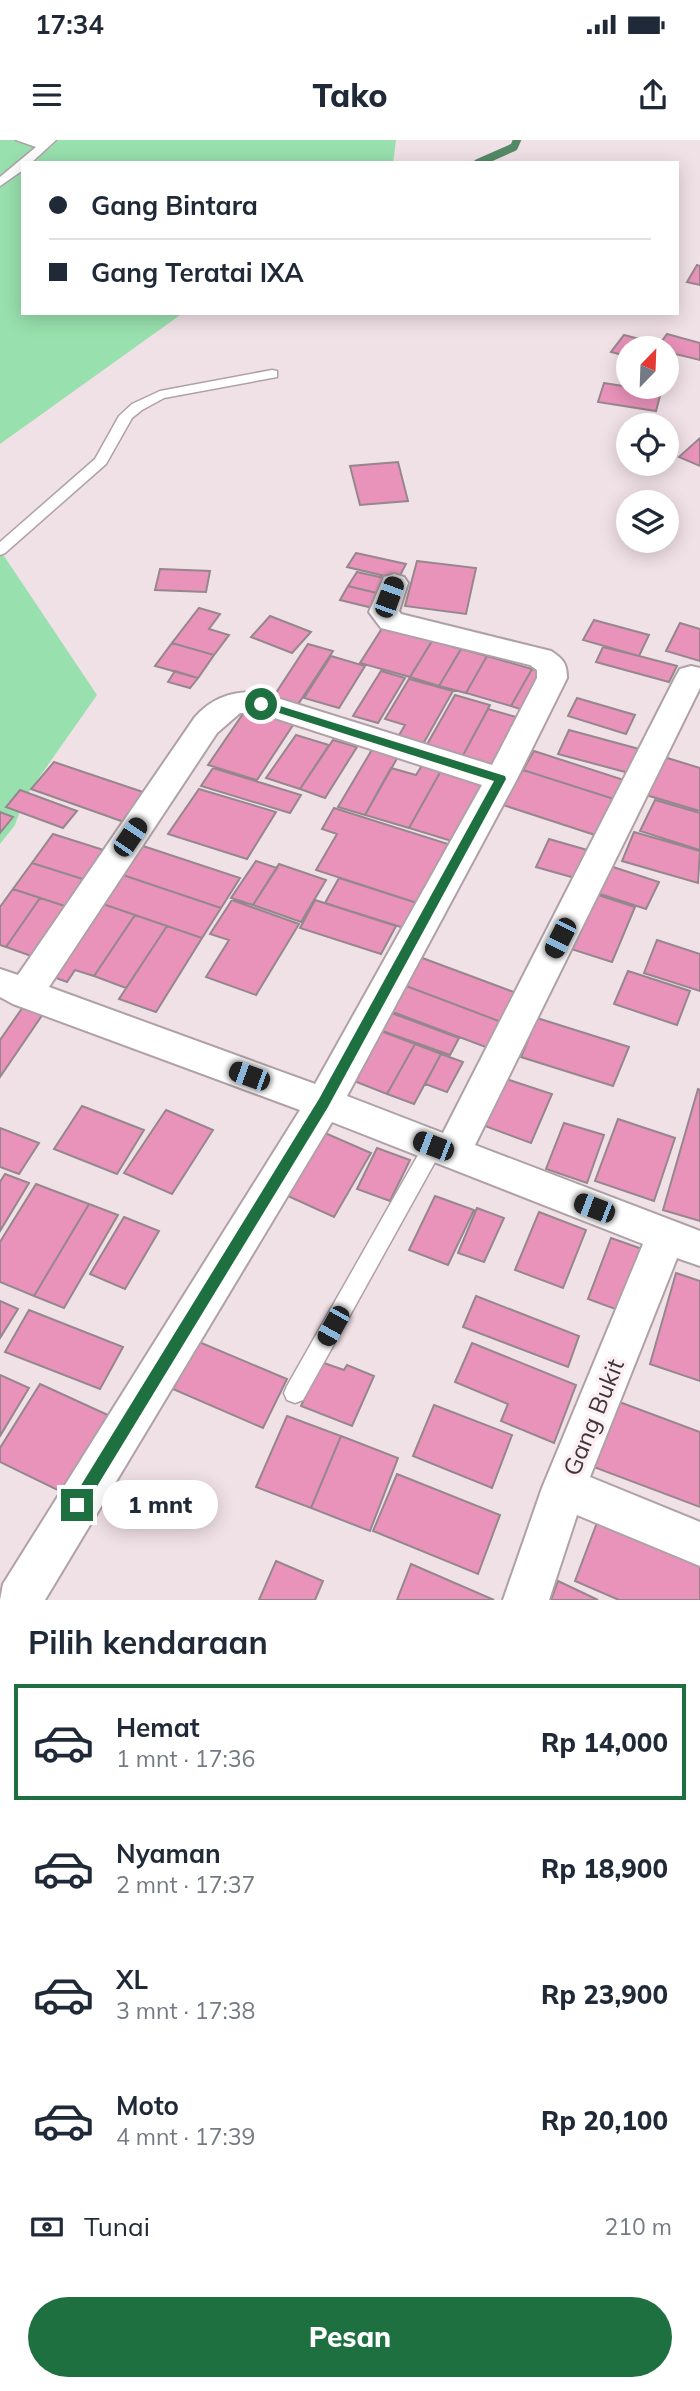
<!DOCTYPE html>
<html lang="id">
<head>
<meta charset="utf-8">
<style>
	:root { --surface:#fff; --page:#f6f6f7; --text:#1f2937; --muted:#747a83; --line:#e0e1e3; --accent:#1f7041 }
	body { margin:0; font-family:Mulish,sans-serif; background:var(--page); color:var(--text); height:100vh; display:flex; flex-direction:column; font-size:26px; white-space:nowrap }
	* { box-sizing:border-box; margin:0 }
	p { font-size:23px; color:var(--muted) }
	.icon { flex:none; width:38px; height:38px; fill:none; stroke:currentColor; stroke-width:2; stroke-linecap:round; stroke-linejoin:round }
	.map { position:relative; height:1460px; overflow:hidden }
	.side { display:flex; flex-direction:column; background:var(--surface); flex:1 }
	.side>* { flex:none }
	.hud { position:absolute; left:21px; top:21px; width:658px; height:154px; border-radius:0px; box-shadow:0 4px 18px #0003; display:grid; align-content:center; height:154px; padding:0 28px; background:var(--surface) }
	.needle { width:46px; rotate:23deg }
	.controls { position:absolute; left:616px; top:196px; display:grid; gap:14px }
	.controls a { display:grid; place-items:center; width:63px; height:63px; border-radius:50%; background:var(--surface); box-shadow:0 4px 18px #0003; font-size:35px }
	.end { position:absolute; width:32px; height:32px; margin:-16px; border:9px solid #1f7041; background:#fff; box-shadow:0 0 0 4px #fff }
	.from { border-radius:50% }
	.bubble { position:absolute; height:49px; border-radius:24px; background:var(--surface); box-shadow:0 4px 18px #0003; font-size:23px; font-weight:800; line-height:49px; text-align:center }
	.car { position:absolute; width:21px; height:42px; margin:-21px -10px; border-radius:9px; box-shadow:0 0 5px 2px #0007; background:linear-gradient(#222 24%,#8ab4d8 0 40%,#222 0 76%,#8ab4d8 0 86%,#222 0) }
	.hud b { display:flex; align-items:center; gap:24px; height:66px; font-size:26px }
	.hud b+b { border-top:2px solid var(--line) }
	.hud i { width:18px; height:18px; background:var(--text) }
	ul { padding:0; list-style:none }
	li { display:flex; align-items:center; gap:21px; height:116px; margin:0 14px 10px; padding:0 14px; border:4px solid transparent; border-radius:0px }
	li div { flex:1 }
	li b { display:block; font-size:26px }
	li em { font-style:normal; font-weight:800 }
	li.active { border-color:var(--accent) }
	li>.icon { width:63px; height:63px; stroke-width:1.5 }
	h2 { padding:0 28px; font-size:32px; line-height:84px }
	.pay { display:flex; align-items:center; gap:18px; height:77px; padding:0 28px; font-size:26px }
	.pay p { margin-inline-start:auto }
	.button { display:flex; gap:14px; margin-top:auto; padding:14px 28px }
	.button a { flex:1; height:80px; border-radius:42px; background:var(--accent); color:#fff; font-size:28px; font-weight:800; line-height:80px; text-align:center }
	.status { display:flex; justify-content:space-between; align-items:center; height:49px; padding:0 35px; background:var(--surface); direction:ltr }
	.status svg { height:19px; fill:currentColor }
	header { display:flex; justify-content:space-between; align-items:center; height:91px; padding:0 28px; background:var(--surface); font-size:32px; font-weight:800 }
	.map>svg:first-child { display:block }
</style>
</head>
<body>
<div class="status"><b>17:34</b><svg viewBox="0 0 49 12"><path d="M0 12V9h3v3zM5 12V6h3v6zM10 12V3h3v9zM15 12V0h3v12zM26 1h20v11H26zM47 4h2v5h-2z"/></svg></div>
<header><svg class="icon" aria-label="menu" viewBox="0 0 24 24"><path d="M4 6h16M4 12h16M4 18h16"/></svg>Tako<svg class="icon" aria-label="share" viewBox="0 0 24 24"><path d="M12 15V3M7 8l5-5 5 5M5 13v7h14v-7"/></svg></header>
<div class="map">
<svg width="700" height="1460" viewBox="0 0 700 1460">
	<rect width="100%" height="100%" fill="#f0e1e7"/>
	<path fill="#98e0ae" d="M0,0H396L393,23H23V173H183L0,304Z
		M0,410L97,555L24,659L15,685L0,704Z"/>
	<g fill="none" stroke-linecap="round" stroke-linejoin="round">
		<path stroke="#538a65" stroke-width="8" d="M478,23L514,7L517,0"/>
	</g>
	<path fill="#e993ba" stroke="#95878d" stroke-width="2" d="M697,125L700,126V145L687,142Z
		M667,194L700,203V220L667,212V208H657Z
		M624,195L636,198L623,215L611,212Z
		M604,243L661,252L656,271L598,262Z
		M700,298V326L679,317Z
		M398,322L408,361L360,365L350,326Z
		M356,413L406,424L398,439L347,427Z
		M417,421L476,428L466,474L405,466Z
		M160,429L210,431L206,452L155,450Z
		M357,432L393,440L385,455L348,446Z
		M348,446L385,455L377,469L340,460Z
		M199,468L220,474L209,489L229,495L214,515L172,503Z
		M270,476L311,492L292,513L251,497Z
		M594,480L649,495L639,516L583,500Z
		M680,483L700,489V521L666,511Z
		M383,487L432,501L410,537L360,523Z
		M432,501L461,509L439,546L410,537Z
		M172,503L214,515L198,538L155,526Z
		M308,504L333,511L295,569L270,562Z
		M603,507L639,516L677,526L669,542L596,522Z
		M461,509L487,516L466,553L439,546Z
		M331,516L365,526L339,568L304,558Z
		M487,516L532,529L511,566L466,553Z
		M532,529L550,534L529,572L511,566Z
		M175,531L198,538L190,548L168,542Z
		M381,531L405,538L378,583L353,576Z
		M409,539L453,551L423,604L398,597L405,585L385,579Z
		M455,555L490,565L461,619L425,608Z
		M577,558L635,575L626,594L568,576Z
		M247,568L295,582L257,640L208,625Z
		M488,569L523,579L497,629L461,619Z
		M569,590L639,609L629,633L558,614Z
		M296,595L329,605L300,649L266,638Z
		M333,600L357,607L325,658L300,649Z
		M373,608L399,615L365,675L338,667Z
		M534,611L627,641L617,660L523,630Z
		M664,617L700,628V671L646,655Z
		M54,622L146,653L124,682L31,649Z
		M423,624L442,629L409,688L365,675L391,628L416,635Z
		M213,628L301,655L290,673L201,646Z
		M442,629L486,642L455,702L409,688Z
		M523,630L617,660L598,696L503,665Z
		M199,649L276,672L247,719L168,694Z
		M20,650L77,671L63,688L6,667Z
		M655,660L700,673V710L640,691Z
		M334,668L448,704L417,763L316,730L337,694L322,689Z
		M0,672L13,677L0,693Z
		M634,692L700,711L698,743L622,721Z
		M53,694L110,712L89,741L32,723Z
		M549,699L587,710L575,738L536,727Z
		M140,705L240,738L221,768L120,734Z
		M256,721L277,728L253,765L231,758Z
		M32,723L89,741L71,768L13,749Z
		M279,724L326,740L301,782L253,765Z
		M607,725L659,742L646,769L594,752Z
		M120,734L221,768L202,798L100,763Z
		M339,738L417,763L404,788L325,763Z
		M13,749L40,758L6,807L0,805V767Z
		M595,754L635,767L612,822L571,809Z
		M40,758L71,768L37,818L6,807Z
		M232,760L299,784L256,855L206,837L229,800L210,794Z
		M315,760L396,786L381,814L300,788Z
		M100,763L135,775L94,836L75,830L67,842L48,835Z
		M135,775L167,786L126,848L94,836Z
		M167,786L202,798L156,872L119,859Z
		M657,800L700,814V851L644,833Z
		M417,816L519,854L504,883L401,844Z
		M628,831L690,851L677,885L614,864Z
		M401,844L504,883L491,909L385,869Z
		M23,867L43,874L0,937V900Z
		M386,871L459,898L450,915L377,889Z
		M537,878L629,907L613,946L521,917Z
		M378,890L415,904L387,954L349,939Z
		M415,904L441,914L414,964L387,954Z
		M441,914L463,922L447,952L425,944Z
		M506,939L552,954L531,1003L485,986Z
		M698,949L700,950V1081L663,1070Z
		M82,966L144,990L117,1034L54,1009Z
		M166,970L213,990L172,1054L124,1033Z
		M618,979L675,998L654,1061L595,1041Z
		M564,983L604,995L587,1043L546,1029Z
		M0,988L39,1003L19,1034L0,1027Z
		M325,993L371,1013L334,1077L288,1056Z
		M377,1008L410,1020L390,1061L357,1049Z
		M5,1034L29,1043L0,1091V1042Z
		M36,1044L89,1064L34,1156L0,1142V1102Z
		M435,1056L474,1070L448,1125L409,1110Z
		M89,1064L118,1075L64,1168L34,1156Z
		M477,1068L504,1078L484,1122L458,1113Z
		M539,1072L586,1090L563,1148L515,1130Z
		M124,1077L159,1091L125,1149L90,1134Z
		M611,1098L651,1112L629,1174L588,1159Z
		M676,1133L700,1141V1241L650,1224Z
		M476,1156L579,1196L568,1227L463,1187Z
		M0,1161L18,1169L0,1198Z
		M29,1170L123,1207L100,1249L5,1212Z
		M199,1202L287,1239L263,1288L173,1249Z
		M472,1203L576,1245L554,1303L501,1281L508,1264L455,1242Z
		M321,1222L344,1230L347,1225L374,1236L352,1286L301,1266Z
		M0,1235L29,1248L0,1296Z
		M40,1244L121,1281L76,1359L0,1322V1308Z
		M614,1260L700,1292V1367L591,1326Z
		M434,1265L512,1295L492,1348L413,1316Z
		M287,1276L341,1296L311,1368L256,1347Z
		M341,1296L398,1318L370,1391L311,1368Z
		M397,1334L500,1375L478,1434L373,1391Z
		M598,1380L700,1422V1460H619L575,1441Z
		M276,1421L323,1441L315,1460H259Z
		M411,1424L494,1460H397Z
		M558,1441L598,1460H551Z"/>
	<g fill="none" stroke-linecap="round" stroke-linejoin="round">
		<g stroke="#afa1a7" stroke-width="3">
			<path id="service" d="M16,0H56L31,23H23V30L0,46V37L36,7Z
				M272,230L277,231V237L164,258L142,270L132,278L106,324L5,413L0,415V402L95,319L119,276L132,264L160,251Z
				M433,999L440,1001L443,1007L440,1013L303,1260L295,1263L287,1260L284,1253L287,1246L426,1001Z"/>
		</g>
		<g stroke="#afa1a7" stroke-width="4">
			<path id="minor" d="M394,434L404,437L408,443L399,471L401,474L551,511C563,519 567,523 567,538L517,639L347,956L443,993L676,536L680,529L691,526L700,528V548L475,1005L700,1091V1126L677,1118L590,1337L700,1382V1426L577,1375L549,1460H503L542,1348L643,1104L332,982L45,1460H0L3,1444L300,970L13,864L0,857V829L18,835L195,577C213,557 235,550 261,553L492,625L537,538V530L530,525L381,488L369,472L384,437ZM240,573H259L482,645L315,944L49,847L217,593Z"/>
		</g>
		<use href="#service" fill="#fff" fill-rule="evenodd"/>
		<use href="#minor" fill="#fff" fill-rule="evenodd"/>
	</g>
	<path fill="#1f7041" d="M257,561H264L505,636L506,639L328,967L82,1371L77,1373L72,1371L70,1365L72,1360L319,959L494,641L257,566Z"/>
	<g text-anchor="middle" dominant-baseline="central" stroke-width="7" stroke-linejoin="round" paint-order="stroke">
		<g font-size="24" fill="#3d3739" stroke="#fdeef4">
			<text transform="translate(593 1277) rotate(-68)">Gang Bukit</text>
		</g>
	</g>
</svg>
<div class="controls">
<a><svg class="needle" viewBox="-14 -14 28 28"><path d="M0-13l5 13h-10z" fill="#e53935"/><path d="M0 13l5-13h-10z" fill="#747a83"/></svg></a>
<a><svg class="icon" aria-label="locate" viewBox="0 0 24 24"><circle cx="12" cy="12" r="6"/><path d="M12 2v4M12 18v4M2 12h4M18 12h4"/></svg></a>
<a><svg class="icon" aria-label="layers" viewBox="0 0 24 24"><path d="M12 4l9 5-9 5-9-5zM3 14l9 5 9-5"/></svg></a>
</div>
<i class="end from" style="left:261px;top:564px"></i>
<i class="end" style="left:77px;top:1365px"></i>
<div class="bubble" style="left:102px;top:1340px;width:116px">1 mnt</div>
<i class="car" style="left:389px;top:457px;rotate:20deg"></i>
<i class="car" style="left:130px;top:697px;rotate:34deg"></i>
<i class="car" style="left:560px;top:798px;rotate:207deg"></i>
<i class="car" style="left:249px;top:936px;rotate:290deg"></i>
<i class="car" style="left:433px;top:1006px;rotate:291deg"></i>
<i class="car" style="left:594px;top:1068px;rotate:291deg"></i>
<i class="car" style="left:333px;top:1186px;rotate:209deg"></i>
<div class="hud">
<b><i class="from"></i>Gang Bintara</b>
<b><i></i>Gang Teratai IXA</b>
</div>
</div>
<section class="side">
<h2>Pilih kendaraan</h2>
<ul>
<li class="active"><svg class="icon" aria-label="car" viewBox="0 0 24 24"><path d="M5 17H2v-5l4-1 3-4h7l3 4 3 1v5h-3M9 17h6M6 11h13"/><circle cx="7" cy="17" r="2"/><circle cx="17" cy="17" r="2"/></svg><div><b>Hemat</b><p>1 mnt · 17:36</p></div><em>Rp 14,000</em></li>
<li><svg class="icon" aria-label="car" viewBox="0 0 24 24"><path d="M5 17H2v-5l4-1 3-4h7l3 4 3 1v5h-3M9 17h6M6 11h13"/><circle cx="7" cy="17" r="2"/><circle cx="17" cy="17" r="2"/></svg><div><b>Nyaman</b><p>2 mnt · 17:37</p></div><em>Rp 18,900</em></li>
<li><svg class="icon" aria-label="car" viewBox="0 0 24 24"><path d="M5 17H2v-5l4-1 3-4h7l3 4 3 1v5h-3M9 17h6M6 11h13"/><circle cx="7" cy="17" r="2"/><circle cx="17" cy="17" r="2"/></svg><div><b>XL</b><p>3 mnt · 17:38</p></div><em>Rp 23,900</em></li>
<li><svg class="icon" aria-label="car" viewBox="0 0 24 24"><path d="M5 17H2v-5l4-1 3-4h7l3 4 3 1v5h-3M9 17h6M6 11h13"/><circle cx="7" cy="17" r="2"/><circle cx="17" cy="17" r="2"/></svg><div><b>Moto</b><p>4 mnt · 17:39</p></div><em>Rp 20,100</em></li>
</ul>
<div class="pay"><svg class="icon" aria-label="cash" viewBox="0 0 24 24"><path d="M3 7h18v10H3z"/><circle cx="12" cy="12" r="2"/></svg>Tunai<p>210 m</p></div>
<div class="button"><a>Pesan</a></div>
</section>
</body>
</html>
